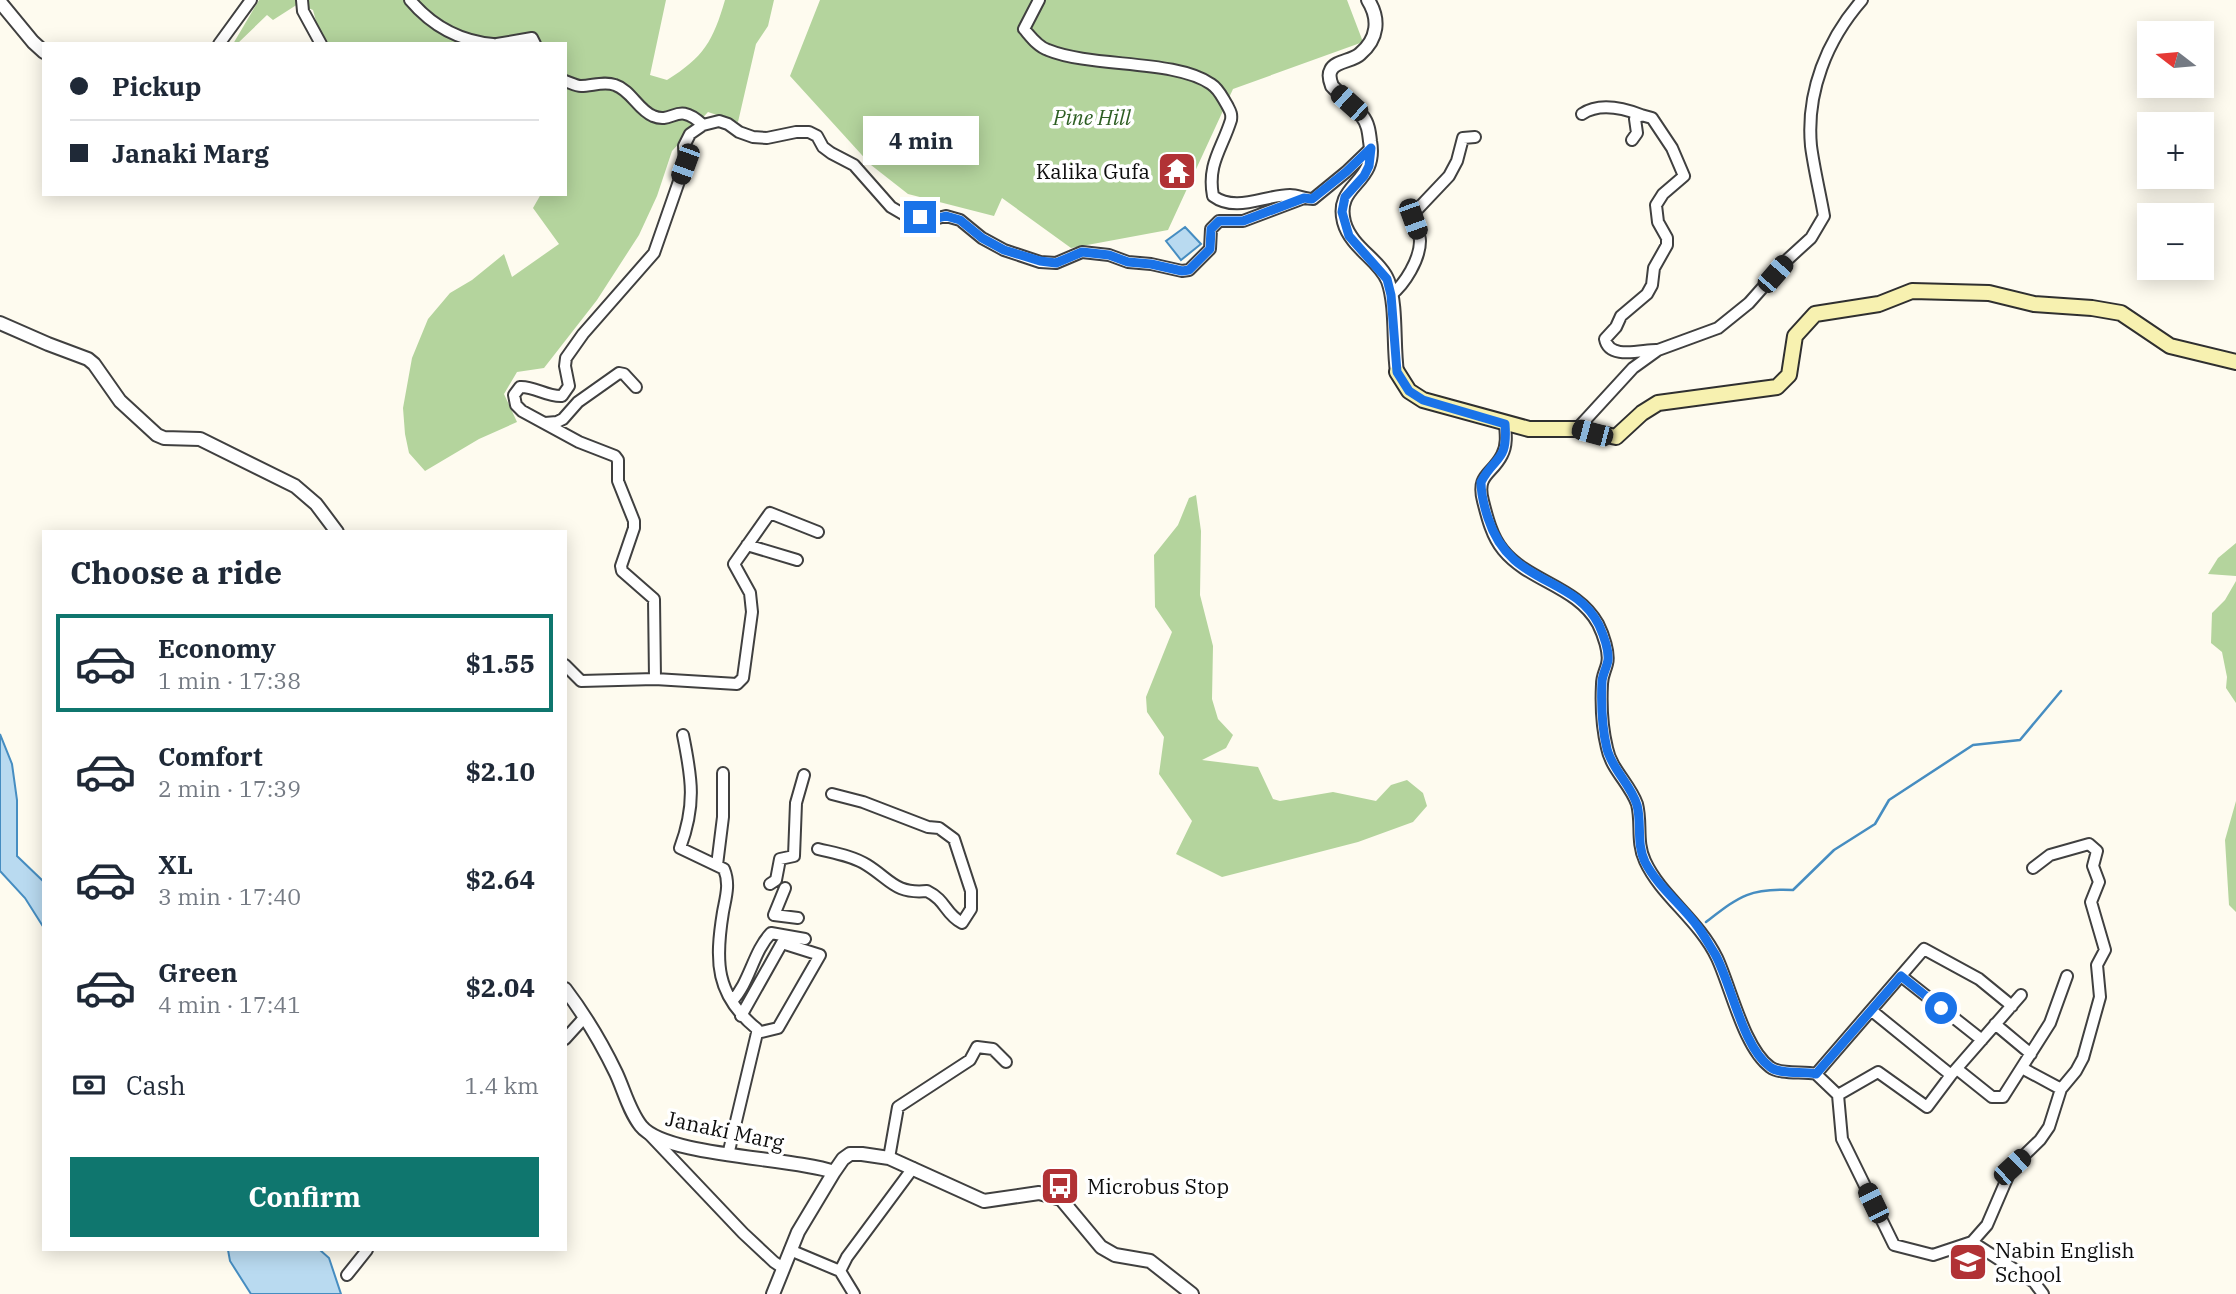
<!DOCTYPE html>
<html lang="en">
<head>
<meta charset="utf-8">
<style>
	:root { --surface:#fff; --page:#f2f2f3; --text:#1f2937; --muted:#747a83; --line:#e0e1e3; --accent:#0f766e }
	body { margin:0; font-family:"IBM Plex Serif",serif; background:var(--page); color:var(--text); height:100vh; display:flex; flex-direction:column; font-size:26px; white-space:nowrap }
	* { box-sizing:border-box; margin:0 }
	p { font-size:23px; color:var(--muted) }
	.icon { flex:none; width:38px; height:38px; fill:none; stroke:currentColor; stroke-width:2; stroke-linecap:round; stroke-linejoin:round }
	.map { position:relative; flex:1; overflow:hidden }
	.drawer { position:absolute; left:42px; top:530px; width:525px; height:721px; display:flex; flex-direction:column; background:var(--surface); border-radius:0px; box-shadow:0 4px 18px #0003 }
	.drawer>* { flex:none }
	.hud { position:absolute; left:42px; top:42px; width:525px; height:154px; border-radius:0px; box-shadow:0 4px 18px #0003; display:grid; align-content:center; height:154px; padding:0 28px; background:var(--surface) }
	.needle { width:46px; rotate:286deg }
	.buttons { position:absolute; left:2137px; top:21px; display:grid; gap:14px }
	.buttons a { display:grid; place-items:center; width:77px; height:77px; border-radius:0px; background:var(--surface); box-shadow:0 4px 18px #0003; font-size:35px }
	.end { position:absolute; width:32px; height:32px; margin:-16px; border:9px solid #1a73e8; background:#fff; box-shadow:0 0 0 4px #fff }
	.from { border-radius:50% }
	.bubble { position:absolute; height:49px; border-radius:0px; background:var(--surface); box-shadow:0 4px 18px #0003; font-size:23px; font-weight:800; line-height:49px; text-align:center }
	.car { position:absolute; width:21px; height:42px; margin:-21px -10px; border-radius:9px; box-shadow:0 0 5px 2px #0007; background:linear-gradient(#222 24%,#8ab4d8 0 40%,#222 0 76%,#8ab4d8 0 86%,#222 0) }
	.hud b { display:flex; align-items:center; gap:24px; height:66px; font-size:26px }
	.hud b+b { border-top:2px solid var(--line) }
	.hud i { width:18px; height:18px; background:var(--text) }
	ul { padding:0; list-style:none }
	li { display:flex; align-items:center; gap:21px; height:98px; margin:0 14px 10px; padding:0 14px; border:4px solid transparent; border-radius:0px }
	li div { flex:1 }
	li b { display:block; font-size:26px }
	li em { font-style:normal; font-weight:800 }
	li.on { border-color:var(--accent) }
	li>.icon { width:63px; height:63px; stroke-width:1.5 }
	h2 { padding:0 28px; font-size:32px; line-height:84px }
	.pay { display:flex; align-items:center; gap:18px; height:77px; padding:0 28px; font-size:26px }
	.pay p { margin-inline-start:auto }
	.primary-button { display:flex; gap:14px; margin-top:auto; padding:14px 28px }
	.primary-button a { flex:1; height:80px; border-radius:0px; background:var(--accent); color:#fff; font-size:28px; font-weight:800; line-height:80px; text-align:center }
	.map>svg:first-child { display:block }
</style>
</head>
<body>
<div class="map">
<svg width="2236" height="1294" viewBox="0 0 2236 1294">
	<rect width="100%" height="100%" fill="#fefbef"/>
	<path fill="#b4d49d" d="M259,0H666L650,75L667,80C704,57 713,41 725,0H774L768,26L756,44L738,122L708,112L672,151L657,196L639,235L597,300L544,368L517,372L504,394L517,422L479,439L425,471L409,453L405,434L403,408L412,358L428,319L450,293L472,280L504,254L512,277L559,244L533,208L541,194H565V44H322L313,10L298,4L273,20L267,15L237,44H233Z
		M820,0H1347L1363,42L1233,89L1168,230L1071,248L1002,198L994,216L908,194L871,165L790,76Z
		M1196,495L1201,531L1200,595L1213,646L1212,699L1218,719L1233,735L1226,748L1202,760L1258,767L1273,799L1280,801L1333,792L1376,801L1391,785L1407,780L1423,793L1427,806L1413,822L1358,842L1222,877L1176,854L1192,821L1159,774L1164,737L1147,712L1146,697L1172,632L1155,607L1154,555L1178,525L1189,498Z
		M2236,543V576L2208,574L2218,558Z
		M2236,581V703L2226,688L2227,677L2222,652L2211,643L2212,613L2225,600Z
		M2236,801V912L2229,905L2225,840Z"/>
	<path fill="#b9daf0" stroke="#468dc1" stroke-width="2" d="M1185,227L1201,244L1181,260L1166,241Z
		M0,734L12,764L17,800V856L44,882V928L25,898L0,871Z
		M228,1250H320L329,1258L341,1294H251L230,1261Z"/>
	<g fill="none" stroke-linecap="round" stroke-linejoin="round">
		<path stroke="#468dc1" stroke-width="2.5" d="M1706,922C1740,896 1749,888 1793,890L1834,850L1875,824L1889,800L1973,745L2020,740L2061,691"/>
		<g stroke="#404040" stroke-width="14">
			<path id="minor" d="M302,0L303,11L321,44
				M410,0C432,26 459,41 493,44
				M1039,0L1024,29C1031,37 1038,47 1048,50C1092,68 1175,59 1211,84C1219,89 1222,97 1227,105C1230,111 1232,113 1231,120C1222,149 1207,164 1213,196C1236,213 1265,195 1290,195C1298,195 1305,199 1313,199L1346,172L1371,148
				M219,44L251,0
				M497,44L532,38L535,44
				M565,81C571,83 576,86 581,86C592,86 604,81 615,85C631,90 638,110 653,116C674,125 676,100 703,125
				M1582,114C1600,102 1623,108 1641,115
				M1632,140L1637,133L1635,119L1641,115L1652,118L1672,148L1684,176L1663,194L1656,205L1658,222L1667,238V245L1654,268L1652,285L1647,294L1621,316L1616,327L1605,339C1609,360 1641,350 1656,350
				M1391,295C1405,284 1420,259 1420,241C1420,232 1413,223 1413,214L1449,176L1457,161L1463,138L1475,137
				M545,423L557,422L563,419L578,402L619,373L624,374L636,387
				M1505,424C1506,435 1507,446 1502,455C1492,475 1476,474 1483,501C1487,517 1492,537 1503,550C1529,582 1577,586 1598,624C1603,634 1610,653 1607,664C1605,672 1602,676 1602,684C1601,704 1602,728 1607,748C1611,769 1630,784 1637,804C1642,823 1636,842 1645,861C1661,896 1699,920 1717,958C1731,988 1744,1048 1770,1067C1780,1075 1803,1071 1816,1074L1838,1095L1842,1139L1894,1245L1933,1255L1972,1242L2034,1282L2043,1294
				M1577,429L1633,368L1658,350L1718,328L1749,303L1788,259L1811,238L1824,216C1820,193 1814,169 1811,146C1806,92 1827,40 1862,0
				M747,545L797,560
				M565,665L581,681L655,679L737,684L743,678L752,612L750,593L734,564L770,513L818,532
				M655,679L654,599L622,571L621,566L634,528V521L618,481V460L615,456L579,442L522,411L516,405L514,395L520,387C534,386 547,397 562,396L569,386L565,366L566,358L583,334L654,253L685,164L684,146L690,134L703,125L719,121L728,124L739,132L753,137L767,138L796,132H809L817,136L823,147L831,153L854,165L891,207L903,214L934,219L946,216L960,220L982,238L1004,250L1040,262L1056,263L1082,252L1109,255L1128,262L1151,264L1182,271L1189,270L1210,249L1211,229L1219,221H1243L1304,198
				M683,735C692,779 696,805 680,848L724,869C730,884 726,896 723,912C715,961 715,995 757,1029V1033L728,1155
				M818,849C834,853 853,856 867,865C891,880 895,894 927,891C947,901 944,913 962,923L971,909V891L954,839L939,828L928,827L863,802L832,794
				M717,865L723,817V773
				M770,884L776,880L780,859L794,856L796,803L804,775
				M785,888L774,915L798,918
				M1901,976L1982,1040
				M732,1001C750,982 753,952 771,933L805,939
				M1872,1011L1951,1075
				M741,1016L782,943L820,955L778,1028L757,1033
				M1995,1024L2031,1054
				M565,1039L584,1018
				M2022,1068L2061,1089
				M1957,1069L1992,1097H2003L2050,1023L2067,976
				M1816,1074L1924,949L1979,979L2012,1006
				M1838,1095L1878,1072L1927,1107L1951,1075L2021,995
				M649,1134L743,1233L774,1262L783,1268
				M889,1158L898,1107L970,1060L977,1047L993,1049L1006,1062
				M1972,1242L1987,1225L2012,1167L2040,1140L2049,1127L2061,1089L2076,1071L2083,1058L2100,997L2097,965L2105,950L2091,902L2099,882L2093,866L2097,851L2089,844L2050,855L2033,868
				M790,1250L840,1271L854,1294
				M840,1271L847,1257L913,1168
				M347,1275L367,1250"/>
		</g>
		<g stroke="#404040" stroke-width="16">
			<path id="tertiary" d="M1368,0C1380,19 1378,39 1360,54C1353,61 1335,61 1331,70C1328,75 1330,81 1332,86C1341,96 1354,104 1362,116C1368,123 1369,132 1370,141C1378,185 1334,183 1344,222C1351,248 1380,260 1388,281C1397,306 1393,345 1397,372
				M0,2L33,42L44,52
				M0,323L48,344L88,359L94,364L120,401L157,435L164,438L200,439L295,486L316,504L337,532
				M565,989C584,1014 602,1044 616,1073C624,1090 629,1111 641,1126C666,1157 792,1157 834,1172
				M773,1294L798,1232L834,1172L843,1159L850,1154H862L889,1158L984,1201L1039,1193L1061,1199L1101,1247L1115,1255L1150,1261L1192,1294"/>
		</g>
		<g stroke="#2f2f2f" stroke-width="18">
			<path id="secondary" d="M1397,372L1409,391L1423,400L1529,429H1577L1616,437L1642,413L1658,403L1777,387L1789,375L1795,336L1815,314L1879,304L1912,291L1989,293L2034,304L2092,308L2121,313L2170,346L2236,362"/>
		</g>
		<use href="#minor" stroke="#fff" stroke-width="10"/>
		<use href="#tertiary" stroke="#fff" stroke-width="12"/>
		<use href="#secondary" stroke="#f7f1b0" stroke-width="14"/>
	</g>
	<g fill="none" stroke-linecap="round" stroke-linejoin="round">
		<path stroke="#1a73e8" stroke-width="9" d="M920,217L934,219L946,216L960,220L982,238L1004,250L1040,261L1056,263L1082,252L1109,255L1128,262L1151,264L1182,271L1189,270L1210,249L1211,229L1219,221H1243L1304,198L1312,199L1346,172L1371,148L1369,166L1364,176L1345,197L1342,212L1349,236L1387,279L1391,295L1397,372L1409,391L1423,400L1505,424C1508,463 1495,455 1481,482C1481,495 1484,506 1488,518C1510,587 1573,574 1599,625C1603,634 1609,650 1608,660C1607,667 1603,673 1602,681C1601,702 1602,728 1607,749C1612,769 1631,785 1637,805C1642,824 1636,843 1645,862C1658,887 1682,905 1698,927C1704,935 1709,945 1715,954C1732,985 1742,1046 1770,1067C1780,1075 1803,1071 1816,1074L1901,976L1941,1008"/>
	</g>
	<defs>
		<g id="temple-square" transform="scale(2.0125)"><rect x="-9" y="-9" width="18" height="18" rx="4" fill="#b13235" stroke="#fff"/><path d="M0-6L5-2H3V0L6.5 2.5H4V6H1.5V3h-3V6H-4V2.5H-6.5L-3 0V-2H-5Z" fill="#fff"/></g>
		<g id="bus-square" transform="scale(2.0125)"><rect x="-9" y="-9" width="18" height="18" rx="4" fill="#b13235" stroke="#fff"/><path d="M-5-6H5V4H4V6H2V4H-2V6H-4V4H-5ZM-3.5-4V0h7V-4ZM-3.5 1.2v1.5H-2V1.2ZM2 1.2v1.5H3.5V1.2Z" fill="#fff"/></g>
		<g id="school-square" transform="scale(2.0125)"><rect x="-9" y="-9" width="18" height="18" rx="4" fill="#b13235" stroke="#fff"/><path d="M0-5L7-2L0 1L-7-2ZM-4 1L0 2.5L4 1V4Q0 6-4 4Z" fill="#fff"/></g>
	</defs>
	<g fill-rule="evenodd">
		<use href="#temple-square" x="1177" y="171"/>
		<use href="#bus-square" x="1060" y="1186"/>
		<use href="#school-square" x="1968" y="1262"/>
	</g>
	<g text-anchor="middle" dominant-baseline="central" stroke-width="7" stroke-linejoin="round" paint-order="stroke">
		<g font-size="21" font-style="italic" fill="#2e5f24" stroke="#fff">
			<text x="1092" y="117">Pine Hill</text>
		</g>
		<g font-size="21" fill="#0d0d0d" stroke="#fff" text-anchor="start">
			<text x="1150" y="171" text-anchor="end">Kalika Gufa</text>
			<text x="1087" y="1186">Microbus Stop</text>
			<text x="1995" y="1250">Nabin English<tspan x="1995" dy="24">School</tspan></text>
		</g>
		<g font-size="21" fill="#0d0d0d" stroke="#fff">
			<text transform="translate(725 1130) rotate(12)">Janaki Marg</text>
		</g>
	</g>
</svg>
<div class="buttons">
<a><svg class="needle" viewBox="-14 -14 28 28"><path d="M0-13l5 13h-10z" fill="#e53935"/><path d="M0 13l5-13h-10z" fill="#747a83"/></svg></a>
<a>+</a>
<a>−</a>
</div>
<i class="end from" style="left:1941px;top:1008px"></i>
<i class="end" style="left:920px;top:217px"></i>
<div class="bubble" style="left:863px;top:116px;width:116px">4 min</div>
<i class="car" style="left:1349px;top:103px;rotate:312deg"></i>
<i class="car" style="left:685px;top:164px;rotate:200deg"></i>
<i class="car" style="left:1413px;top:219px;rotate:160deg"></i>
<i class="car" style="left:1775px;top:274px;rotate:41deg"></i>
<i class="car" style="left:1592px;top:433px;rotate:285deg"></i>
<i class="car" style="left:2012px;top:1167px;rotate:47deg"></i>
<i class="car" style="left:1873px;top:1203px;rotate:334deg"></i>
<div class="hud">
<b><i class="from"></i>Pickup</b>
<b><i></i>Janaki Marg</b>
</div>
<section class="drawer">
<h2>Choose a ride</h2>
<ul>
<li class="on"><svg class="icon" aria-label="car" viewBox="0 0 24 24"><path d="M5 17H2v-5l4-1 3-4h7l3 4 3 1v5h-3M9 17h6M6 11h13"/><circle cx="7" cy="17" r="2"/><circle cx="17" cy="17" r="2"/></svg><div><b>Economy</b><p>1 min · 17:38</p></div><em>$1.55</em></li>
<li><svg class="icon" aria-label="car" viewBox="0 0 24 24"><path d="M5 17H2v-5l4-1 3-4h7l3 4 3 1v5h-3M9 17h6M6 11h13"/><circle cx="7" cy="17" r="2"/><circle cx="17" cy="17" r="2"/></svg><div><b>Comfort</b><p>2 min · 17:39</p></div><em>$2.10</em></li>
<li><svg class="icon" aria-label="car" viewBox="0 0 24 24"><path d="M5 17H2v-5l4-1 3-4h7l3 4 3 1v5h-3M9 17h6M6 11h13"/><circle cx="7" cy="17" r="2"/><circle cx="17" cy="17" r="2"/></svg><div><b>XL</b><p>3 min · 17:40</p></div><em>$2.64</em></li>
<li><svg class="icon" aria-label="car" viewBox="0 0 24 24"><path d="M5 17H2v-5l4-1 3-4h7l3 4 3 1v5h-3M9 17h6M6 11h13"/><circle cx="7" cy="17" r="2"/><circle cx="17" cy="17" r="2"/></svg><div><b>Green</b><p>4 min · 17:41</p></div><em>$2.04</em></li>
</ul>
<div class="pay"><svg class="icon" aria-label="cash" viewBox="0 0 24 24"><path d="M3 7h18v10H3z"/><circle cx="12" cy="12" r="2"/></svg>Cash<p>1.4 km</p></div>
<div class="primary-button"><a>Confirm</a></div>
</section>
</div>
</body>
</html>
